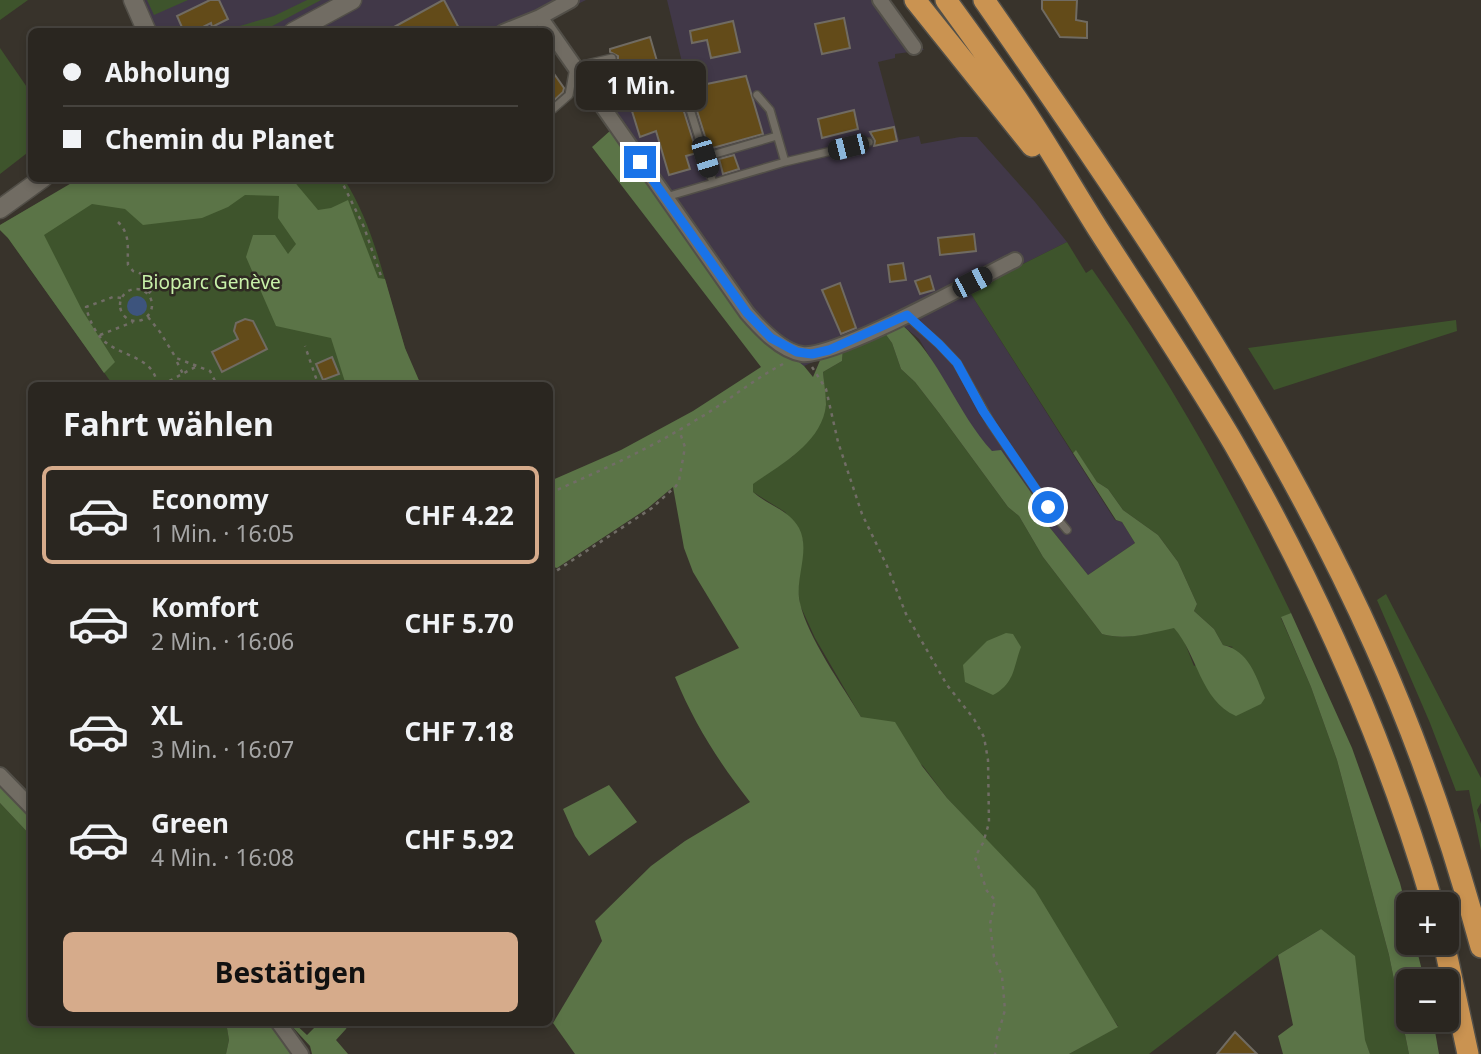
<!DOCTYPE html>
<html lang="de">
<head>
<meta charset="utf-8">
<style>
	:root { --surface:#2a2620; --page:#36322d; --text:#f1f3f6; --muted:#a5a5a5; --line:#46433e; --accent:#d6ab8b }
	body { margin:0; font-family:"Noto Sans",sans-serif; background:var(--page); color:var(--text); height:100vh; display:flex; flex-direction:column; font-size:26px; white-space:nowrap }
	* { box-sizing:border-box; margin:0 }
	p { font-size:23px; color:var(--muted) }
	.icon { flex:none; width:38px; height:38px; fill:none; stroke:currentColor; stroke-width:2; stroke-linecap:round; stroke-linejoin:round }
	.map { position:relative; flex:1; overflow:hidden }
	.details { position:absolute; left:28px; top:382px; width:525px; height:644px; display:flex; flex-direction:column; background:var(--surface); border-radius:10px; box-shadow:0 4px 10px #0003,0 0 0 2px var(--line) }
	.details>* { flex:none }
	.banner { position:absolute; left:28px; top:28px; width:525px; height:154px; border-radius:10px; box-shadow:0 4px 10px #0003,0 0 0 2px var(--line); display:grid; align-content:center; height:154px; padding:0 35px; background:var(--surface) }
	.controls { position:absolute; left:1396px; top:892px; display:grid; gap:14px }
	.controls a { display:grid; place-items:center; width:63px; height:63px; border-radius:10px; background:var(--surface); box-shadow:0 4px 10px #0003,0 0 0 2px var(--line); font-size:35px }
	.end { position:absolute; width:32px; height:32px; margin:-16px; border:9px solid #1a73e8; background:#fff; box-shadow:0 0 0 4px #fff }
	.from { border-radius:50% }
	.bubble { position:absolute; height:49px; border-radius:10px; background:var(--surface); box-shadow:0 4px 10px #0003,0 0 0 2px var(--line); font-size:23px; font-weight:700; line-height:49px; text-align:center }
	.car { position:absolute; width:21px; height:42px; margin:-21px -10px; border-radius:9px; box-shadow:0 0 5px 2px #0007; background:linear-gradient(#222 24%,#8ab4d8 0 40%,#222 0 76%,#8ab4d8 0 86%,#222 0) }
	.banner b { display:flex; align-items:center; gap:24px; height:66px; font-size:26px }
	.banner b+b { border-top:2px solid var(--line) }
	.banner i { width:18px; height:18px; background:var(--text) }
	ul { padding:0; list-style:none }
	li { display:flex; align-items:center; gap:21px; height:98px; margin:0 14px 10px; padding:0 21px; border:4px solid transparent; border-radius:10px }
	li div { flex:1 }
	li b { display:block; font-size:26px }
	li em { font-style:normal; font-weight:700 }
	li.active { border-color:var(--accent) }
	li>.icon { width:63px; height:63px; stroke-width:1.5 }
	h2 { padding:0 35px; font-size:32px; line-height:84px }
	.primary-button { display:flex; gap:14px; margin-top:auto; padding:14px 35px }
	.primary-button a { flex:1; height:80px; border-radius:10px; background:var(--accent); color:#111; font-size:28px; font-weight:700; line-height:80px; text-align:center }
	.map>svg:first-child { display:block }
</style>
</head>
<body>
<div class="map">
<svg width="1481" height="1054" viewBox="0 0 1481 1054">
	<rect width="100%" height="100%" fill="#38332b"/>
	<path fill="#413848" d="M133,0H586L521,32L147,31Z
		M667,0H882L924,50L895,54V58L878,62L899,140L919,136L921,144L960,137H977L1035,202L1067,242L969,291L1115,520L1122,522L1135,543L1088,575L1034,508L1032,494L975,433L919,339L901,324L804,366L770,343L601,106L688,87Z"/>
	<path fill="#3e542c" d="M0,0H28L0,20Z
		M147,0H188L154,15Z
		M307,0H321L263,31H234L233,28L274,16Z
		M0,48L31,93V150L0,174Z
		M80,179H344C376,229 386,290 404,345C408,359 415,372 421,385H113L8,238L0,230V225Z
		M1067,242L1086,273L1092,269C1169,377 1234,494 1291,613L1281,618L1311,687L1337,760L1389,955L1409,1054H1370L1321,929L1278,955L1149,1054H1069L1118,1026L976,829L947,798L923,766L861,717L815,638L800,605L798,590L803,541L785,512L753,492L752,484L793,456L826,406L823,372L842,361L843,349L884,332L892,343L901,369L915,382L939,413L1008,507L1019,516L1043,557L1102,634C1126,641 1150,633 1174,627L1183,638L1194,666L1233,647L1223,645L1214,629L1194,611L1197,604L1178,562L1158,535L1123,510L1108,489L1097,482L1076,451L1073,453L969,291Z
		M1456,320L1457,331L1274,390L1248,348Z
		M1386,594L1481,778V803L1477,810L1481,824V851L1469,790L1456,791L1430,723L1377,600Z
		M0,803L31,836L32,1022H226L229,1040L226,1054H0Z"/>
	<path fill="#5b7447" d="M611,130L750,323L804,366L813,377L821,358L843,349L842,361L823,372C824,382 826,395 826,405C822,443 780,465 753,484V492C768,505 789,510 799,528C811,551 794,579 800,603C808,638 842,685 861,717L895,722L922,766L947,798L1035,890L1118,1027L1069,1054H575L553,1023L602,941L595,921L651,866L685,841L750,802C718,761 695,725 675,677L739,648L693,572L684,548L673,487L648,508L557,568L550,566V481L621,450L693,411L761,367L592,147Z
		M80,178L292,179L318,210L331,208L348,200L378,278L385,279L405,348L421,385H346L331,338L276,326L246,257L253,235H275L288,254L296,244L278,218L279,196L245,195L228,207L202,218L143,225L125,209L92,204L44,235L82,310L115,362L104,373L8,238L0,230V225Z
		M901,324C940,358 957,413 992,451L1001,450L1032,494L1034,508L1088,575L1135,543L1122,522L1116,520L1073,453L1076,450L1097,482L1108,489L1123,510L1158,535L1178,562L1197,604L1194,611L1214,629L1223,645C1249,651 1256,676 1265,698L1261,704L1236,716C1200,700 1198,655 1174,628C1150,633 1126,641 1102,634L1043,557L1019,516L1008,507L939,413L915,382L901,369L892,343L884,332Z
		M1291,613L1352,748L1400,883L1409,918V943H1415L1425,982H1409V1020H1433L1439,1054H1409L1389,955L1337,760L1311,687L1281,617Z
		M1006,633L1013,634L1021,647C1013,668 1015,683 993,695L965,682L963,665L987,641Z
		M0,783L31,819V836L0,803Z
		M609,785L637,822L589,856L575,836L563,809Z
		M1321,929L1355,956L1365,1040L1370,1054H1283L1278,1036L1293,1025L1278,955Z
		M226,1022H268L283,1037L293,1054H226L229,1040Z
		M288,1022H293L307,1035L320,1022H349L346,1029L336,1040L348,1054H312L310,1046Z"/>
	<path fill="#3d547d" d="M127 306a10 10 0 1 1 20 0a10 10 0 1 1-20 0Z"/>
	<path fill="#634b19" stroke="#706b62" stroke-width="2" d="M210,0H219L228,19L212,27L211,23L193,32H184L177,16Z
		M444,0L461,32H385L443,0Z
		M1042,0H1077L1076,20L1087,22V38L1060,37L1042,9Z
		M844,18L850,48L822,54L815,24Z
		M733,21L740,52L711,58L707,40L692,43L690,31Z
		M650,37L661,75L636,82L634,76L619,80L614,64L618,60V56L610,52V49Z
		M550,68L564,88L563,92L550,104Z
		M746,76L763,134L709,149L692,95H694L692,87Z
		M680,99L697,153L686,156L690,169L669,175L656,131L640,137L632,111L650,109Z
		M854,110L858,129L822,138L818,119Z
		M894,127L897,141L874,146L875,141L870,132Z
		M734,155L739,169L723,174L719,159Z
		M974,234L976,251L940,255L938,238Z
		M903,263L906,280L890,282L888,265Z
		M930,276L934,290L920,294L915,281Z
		M840,283L856,328L841,334L822,290Z
		M245,319L253,321L267,349L222,372L212,352L238,339L234,331L236,323Z
		M332,357L339,374L323,380L316,364Z
		M1235,1032L1257,1054H1217Z"/>
	<g fill="none" stroke-linecap="round" stroke-linejoin="round">
		<g stroke="#524f48" stroke-width="10">
			<path id="service" d="M684,90L713,183
				M757,95L770,110L785,162
				M553,109L569,95L574,67L612,58
				M705,157L777,136
				M666,197L785,162L869,142
				M907,316L939,344L957,363L992,425L1048,507L1067,530"/>
		</g>
		<g stroke="#524f48" stroke-width="18">
			<path id="minor" d="M880,0L914,47
				M540,17L571,0
				M503,32L540,17L747,313C760,328 781,351 802,354C834,359 979,278 1015,260
				M0,775L32,808
				M278,1022L301,1054"/>
		</g>
		<g stroke="#524f48" stroke-width="21">
			<path id="tertiary" d="M133,0L147,32
				M293,32L352,0
				M0,209L43,178"/>
		</g>
		<g stroke="#524f48" stroke-width="24">
			<path id="motorway" d="M915,0L1032,146
				M946,0C970,33 994,66 1017,99C1046,142 1071,186 1098,229C1144,301 1191,371 1234,444C1318,590 1386,744 1433,905
				M984,0C1128,207 1272,415 1375,646C1419,744 1453,844 1481,947
				M1444,943L1468,1054"/>
		</g>
		<path stroke="#716d66" stroke-width="2.5" stroke-dasharray="3.5 5" stroke-linecap="butt" d="M340,178L364,227L381,276
			M118,222C131,235 127,248 128,265L133,271L145,275L153,289L148,294
			M120 305a16 16 0 1 1 32 0a16 16 0 1 1-32 0Z
			M121,298L113,297L86,307C89,319 95,333 104,341C122,357 155,357 157,385
			M148,317L160,332L176,358L210,371L217,385
			M100,335L133,322
			M177,362L183,374
			M812,367L826,389L838,442L862,514L887,566L906,614L947,685L974,719L984,737L988,760L989,823L983,843L975,857L987,891L995,900L990,924L994,957L1002,976L1005,1010L997,1038L995,1054
			M162,385L197,366
			M303,385L317,381L305,346
			M550,493C600,471 649,449 696,420C726,403 752,380 783,364
			M550,575L652,508L676,486L679,481L685,447L679,430"/>
		<use href="#service" stroke="#716c63" stroke-width="7"/>
		<use href="#minor" stroke="#716c63" stroke-width="14"/>
		<use href="#tertiary" stroke="#716c63" stroke-width="18"/>
		<use href="#motorway" stroke="#ca9351" stroke-width="21"/>
	</g>
	<g fill="none" stroke-linecap="round" stroke-linejoin="round">
		<path stroke="#1a73e8" stroke-width="9" d="M640,162L747,313L771,338L797,352L812,354L829,350L907,315L939,344L957,363L983,411L1048,507"/>
	</g>
	<g text-anchor="middle" dominant-baseline="central" stroke-width="5" stroke-linejoin="round" paint-order="stroke">
		<g font-size="19" fill="#c8f1a9" stroke="#2e2a22">
			<text x="211" y="282">Bioparc Genève</text>
		</g>
	</g>
</svg>
<div class="controls">
<a>+</a>
<a>−</a>
</div>
<i class="end from" style="left:1048px;top:507px"></i>
<i class="end" style="left:640px;top:162px"></i>
<div class="bubble" style="left:576px;top:61px;width:130px">1 Min.</div>
<i class="car" style="left:848px;top:147px;rotate:256deg"></i>
<i class="car" style="left:705px;top:157px;rotate:163deg"></i>
<i class="car" style="left:972px;top:282px;rotate:63deg"></i>
<div class="banner">
<b><i class="from"></i>Abholung</b>
<b><i></i>Chemin du Planet</b>
</div>
<section class="details">
<h2>Fahrt wählen</h2>
<ul>
<li class="active"><svg class="icon" aria-label="car" viewBox="0 0 24 24"><path d="M5 17H2v-5l4-1 3-4h7l3 4 3 1v5h-3M9 17h6M6 11h13"/><circle cx="7" cy="17" r="2"/><circle cx="17" cy="17" r="2"/></svg><div><b>Economy</b><p>1 Min. · 16:05</p></div><em>CHF 4.22</em></li>
<li><svg class="icon" aria-label="car" viewBox="0 0 24 24"><path d="M5 17H2v-5l4-1 3-4h7l3 4 3 1v5h-3M9 17h6M6 11h13"/><circle cx="7" cy="17" r="2"/><circle cx="17" cy="17" r="2"/></svg><div><b>Komfort</b><p>2 Min. · 16:06</p></div><em>CHF 5.70</em></li>
<li><svg class="icon" aria-label="car" viewBox="0 0 24 24"><path d="M5 17H2v-5l4-1 3-4h7l3 4 3 1v5h-3M9 17h6M6 11h13"/><circle cx="7" cy="17" r="2"/><circle cx="17" cy="17" r="2"/></svg><div><b>XL</b><p>3 Min. · 16:07</p></div><em>CHF 7.18</em></li>
<li><svg class="icon" aria-label="car" viewBox="0 0 24 24"><path d="M5 17H2v-5l4-1 3-4h7l3 4 3 1v5h-3M9 17h6M6 11h13"/><circle cx="7" cy="17" r="2"/><circle cx="17" cy="17" r="2"/></svg><div><b>Green</b><p>4 Min. · 16:08</p></div><em>CHF 5.92</em></li>
</ul>
<div class="primary-button"><a>Bestätigen</a></div>
</section>
</div>
</body>
</html>
